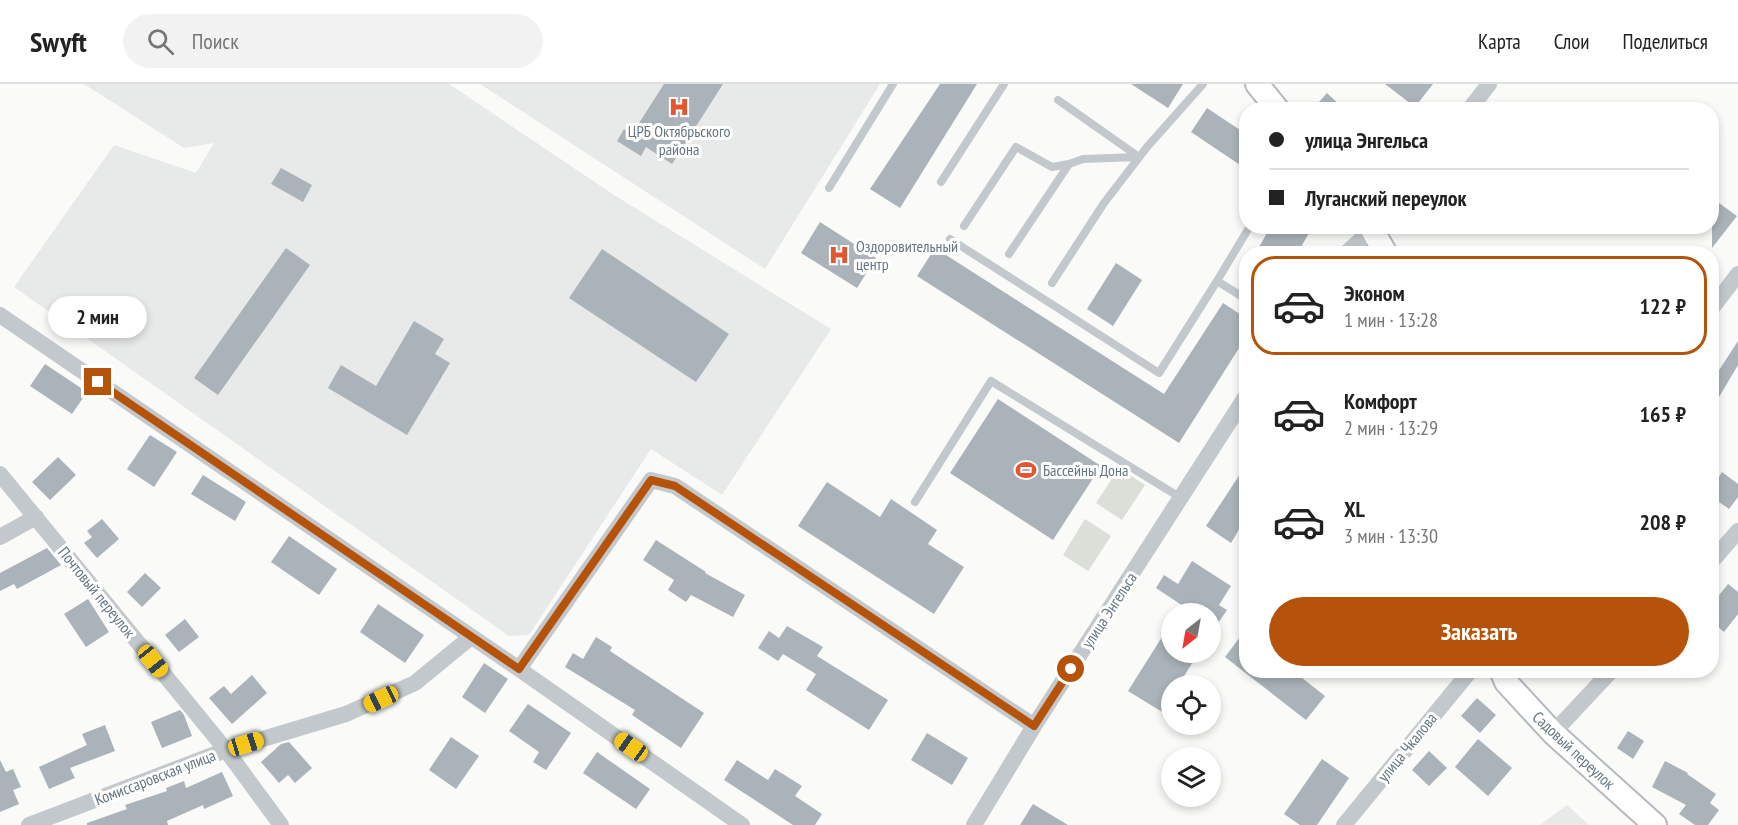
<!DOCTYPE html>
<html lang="ru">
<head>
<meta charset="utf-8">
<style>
	:root { --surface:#fff; --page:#f2f2f2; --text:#222; --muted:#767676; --line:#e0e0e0; --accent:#b45309 }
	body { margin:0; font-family:"PT Sans Narrow",sans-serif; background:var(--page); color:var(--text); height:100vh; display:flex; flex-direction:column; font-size:22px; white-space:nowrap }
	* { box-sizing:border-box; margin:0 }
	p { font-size:20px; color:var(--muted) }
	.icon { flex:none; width:33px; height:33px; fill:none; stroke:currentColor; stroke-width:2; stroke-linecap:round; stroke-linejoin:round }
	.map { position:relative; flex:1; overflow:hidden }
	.side { position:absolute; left:1239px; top:162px; width:480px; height:432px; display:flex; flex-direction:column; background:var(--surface); border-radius:24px; box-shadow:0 3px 9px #0003 }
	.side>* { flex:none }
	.hud { position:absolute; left:1239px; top:18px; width:480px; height:132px; border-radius:24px; box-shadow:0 3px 9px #0003; display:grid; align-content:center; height:132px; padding:0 30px; background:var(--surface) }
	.needle { width:39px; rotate:211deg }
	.fabs { position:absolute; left:1161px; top:519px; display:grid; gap:12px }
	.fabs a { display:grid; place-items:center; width:60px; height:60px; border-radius:50%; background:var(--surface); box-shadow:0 3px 9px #0003; font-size:30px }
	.end { position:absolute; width:27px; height:27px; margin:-14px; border:8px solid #b45309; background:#fff; box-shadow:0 0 0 3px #fff }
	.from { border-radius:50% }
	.bubble { position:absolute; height:42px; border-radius:21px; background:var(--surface); box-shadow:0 3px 9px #0003; font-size:20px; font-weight:800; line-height:42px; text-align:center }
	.car { position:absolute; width:18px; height:36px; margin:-18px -9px; border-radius:8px; box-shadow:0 0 4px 2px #0007; background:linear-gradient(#f5c518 24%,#345 0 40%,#f5c518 0 76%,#345 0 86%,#f5c518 0) }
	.hud b { display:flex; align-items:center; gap:21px; height:57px; font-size:22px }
	.hud b+b { border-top:2px solid var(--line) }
	.hud i { width:15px; height:15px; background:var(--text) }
	ul { padding:10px 0 0; list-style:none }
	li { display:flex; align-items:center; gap:18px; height:99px; margin:0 12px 9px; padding:0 18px; border:3px solid transparent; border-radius:24px }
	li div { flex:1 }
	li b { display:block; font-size:22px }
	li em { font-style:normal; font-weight:800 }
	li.active { border-color:var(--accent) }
	li>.icon { width:54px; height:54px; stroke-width:1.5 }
	.action { display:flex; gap:12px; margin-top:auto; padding:12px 30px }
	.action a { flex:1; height:69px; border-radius:36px; background:var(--accent); color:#fff; font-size:24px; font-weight:800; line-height:69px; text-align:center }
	header { display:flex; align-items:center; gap:36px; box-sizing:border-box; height:84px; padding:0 30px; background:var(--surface); border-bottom:2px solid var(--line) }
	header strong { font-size:28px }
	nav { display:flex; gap:33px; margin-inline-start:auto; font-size:21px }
	.search { width:420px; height:54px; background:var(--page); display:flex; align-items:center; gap:15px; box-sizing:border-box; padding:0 21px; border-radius:33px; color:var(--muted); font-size:22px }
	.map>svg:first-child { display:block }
</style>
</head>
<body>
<header>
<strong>Swyft</strong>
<div class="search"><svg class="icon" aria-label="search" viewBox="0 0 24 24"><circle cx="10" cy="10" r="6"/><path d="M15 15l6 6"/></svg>Поиск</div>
<nav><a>Карта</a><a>Слои</a><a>Поделиться</a></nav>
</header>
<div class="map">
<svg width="1738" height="741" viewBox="0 0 1738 741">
	<rect width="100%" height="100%" fill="#fafaf8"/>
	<path fill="#e8e9e9" d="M84,0H449L614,111L831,245L722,411L651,365L529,551L509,552L14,203L114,61L196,89L214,59L184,64Z
		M480,0H880L765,185Z
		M1567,721L1589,741H1540Z"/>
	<path fill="#dadfd7" d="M1119,384L1145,401L1122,436L1096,419Z
		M1085,435L1111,452L1088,487L1063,471Z"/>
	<path fill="#aab3b9" d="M664,0H723L672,80L646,63L641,72L617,57L624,45L632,50Z
		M940,0H977L900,124L870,105Z
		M1131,0H1183L1168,24Z
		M1385,0H1433L1415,23Z
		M1327,9L1345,26H1312Z
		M1207,24L1246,50V85L1191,48Z
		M281,84L312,101L303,118L271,100Z
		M1712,114L1737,132L1712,164Z
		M820,138L876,174L857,204L801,169Z
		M1271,142H1313L1297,170H1255Z
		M286,164L310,181L218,311L194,294Z
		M935,164L1164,310L1223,219L1246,234V253L1179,359L917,192Z
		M602,165L729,250L696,298L569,214Z
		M1116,179L1142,196L1113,242L1087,225Z
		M414,237L444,255L435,270L450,279L407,351L328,304L341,281L376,302Z
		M1738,257V281L1712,325V297Z
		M45,280L87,308L72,330L30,302Z
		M998,315L1101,382L1053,456L950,389Z
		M150,351L177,368L154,403L127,385Z
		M58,373L76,391L50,416L32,398Z
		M1246,381V434L1231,459L1206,442Z
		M1722,388L1738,400V413L1729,425L1712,413V403Z
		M203,391L246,418L235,437L191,410Z
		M827,398L880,433L891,415L937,446L928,460L964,483L934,530L798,442Z
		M102,435L119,455L97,474L84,459L92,453L87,447Z
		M289,452L337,485L319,511L271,478Z
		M656,456L706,488L705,489L745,511L733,533L691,511L686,518L668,506L674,496L643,476Z
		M47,464L61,481L17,505L14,500L0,507V489Z
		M1192,477L1231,502L1219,521L1227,526L1210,551V530H1195L1156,504L1164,491L1178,500Z
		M145,489L161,504L142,523L127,508Z
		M1728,500L1738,508V530L1724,548L1712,538V520Z
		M88,515L109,548L86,563L64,530Z
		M378,520L424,551L405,579L360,548Z
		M185,535L199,553L179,568L165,551Z
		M1172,537V568H1199L1178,602H1172V624L1167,631L1128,607Z
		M787,542L823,563L817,572L888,616L869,646L806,606L816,590L783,570L778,577L758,564L769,547L779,554Z
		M1246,545V586H1292L1325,612L1306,636L1225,573Z
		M596,553L612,563L610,567L704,629L681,664L632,631L635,626L565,583L573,569L583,575Z
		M484,579L508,595L485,629L462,613Z
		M252,591L267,609L232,640L209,614L224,602L231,610Z
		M1477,614L1496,631L1480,649L1461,632Z
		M528,620L571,649L546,686L533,678L539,668L509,647Z
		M180,626L184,631L192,652L162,664L151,638Z
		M105,641L115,667L70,684L75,694L49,705L39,683L87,661L82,650Z
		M1628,647L1644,657L1633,675L1617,664Z
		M927,649L968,674L952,701L911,676Z
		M451,653L479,672L456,705L429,686Z
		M1478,655L1512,684L1488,712L1455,683Z
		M289,658L312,684L295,699L288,691L279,699L261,678L281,660Z
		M1429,667L1447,684L1429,702L1412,686Z
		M597,668L650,705L636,725L583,689Z
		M1322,675L1349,694L1317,741H1300L1284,730Z
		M0,676L6,688L13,685L21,703L13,706L19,720L0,728Z
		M737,676L768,696L775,685L802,702L795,712L822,730L815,741H793L724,696Z
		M1665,677L1688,689L1687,690L1716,710L1710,719L1719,726L1708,741H1695L1679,730L1686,721L1652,703Z
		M222,688L233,712L204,725L203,721L167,737L168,741H87V739L127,725L125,721L167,707L166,704L184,697L186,704Z
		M1033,720L1068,741H1020Z"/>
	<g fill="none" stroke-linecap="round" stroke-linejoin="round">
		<g stroke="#b3babf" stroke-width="26">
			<path id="secondary" d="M1257,0L1278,26
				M1370,142L1386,170
				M1501,586L1506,598L1553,649L1655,741"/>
		</g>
		<path stroke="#c3c8cc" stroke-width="8" d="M941,98L1004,0
			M829,104L893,0
			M964,142L1016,63L1052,83L1069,80
			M950,155L1159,289L1217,197L1246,215
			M1009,170L1069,80L1083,75L1139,73L1058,16
			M1217,197L1250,142
			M1052,199L1104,119L1147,63L1203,0
			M915,418L991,297L1181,414"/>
		<path stroke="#c3c8cc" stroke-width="16" d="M1469,26L1489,0
			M1345,170L1376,142
			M1712,224L1738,190
			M0,231L519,585L742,741
			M0,390L226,666L281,741
			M0,453L36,433
			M1712,477L1738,447
			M519,585L651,396L675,402L1034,642
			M1553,649L1612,586
			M29,741L226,666L346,630L415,599L471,553
			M974,741L1034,642L1246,312
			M1344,741L1471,586"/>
		<use href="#secondary" stroke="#fff" stroke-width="22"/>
	</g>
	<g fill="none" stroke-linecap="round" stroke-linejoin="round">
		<path stroke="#b45309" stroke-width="8" d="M98,298L519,585L651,396L675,402L1034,642L1071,585"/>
	</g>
	<defs>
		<g id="hospital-bare" transform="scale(1.62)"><path d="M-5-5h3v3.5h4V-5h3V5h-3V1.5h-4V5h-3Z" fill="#e4572e" stroke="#fff" stroke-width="2.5" paint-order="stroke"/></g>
		<g id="stadium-bare" transform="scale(1.62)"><path d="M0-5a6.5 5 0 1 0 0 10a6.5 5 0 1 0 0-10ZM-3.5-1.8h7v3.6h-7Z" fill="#e4572e" stroke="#fff" stroke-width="2.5" paint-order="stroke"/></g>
	</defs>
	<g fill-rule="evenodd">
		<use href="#hospital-bare" x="679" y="23"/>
		<use href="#hospital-bare" x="839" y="171"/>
		<use href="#stadium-bare" x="1026" y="386"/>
	</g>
	<g text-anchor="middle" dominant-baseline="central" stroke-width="6" stroke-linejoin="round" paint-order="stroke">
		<g font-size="16" fill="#657683" stroke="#fff" text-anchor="start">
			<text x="679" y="47" text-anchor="middle">ЦРБ Октябрьского<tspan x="679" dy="18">района</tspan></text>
			<text x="856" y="162">Оздоровительный<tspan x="856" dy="18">центр</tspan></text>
			<text x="1043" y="386">Бассейны Дона</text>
		</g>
		<g font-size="16" fill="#657683" stroke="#fff">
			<text transform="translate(97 508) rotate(51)">Почтовый переулок</text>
			<text transform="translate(1109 526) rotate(-57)">улица Энгельса</text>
			<text transform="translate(1407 663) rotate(-51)">улица Чкалова</text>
			<text transform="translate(1574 666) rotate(43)">Садовый переулок</text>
			<text transform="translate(155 693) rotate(-21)">Комиссаровская улица</text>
		</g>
	</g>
</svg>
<div class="fabs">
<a><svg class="needle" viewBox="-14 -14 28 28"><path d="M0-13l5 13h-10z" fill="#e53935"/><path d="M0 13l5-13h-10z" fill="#767676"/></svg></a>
<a><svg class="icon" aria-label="locate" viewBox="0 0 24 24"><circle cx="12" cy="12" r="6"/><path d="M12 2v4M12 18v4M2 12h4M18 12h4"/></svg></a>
<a><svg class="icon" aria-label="layers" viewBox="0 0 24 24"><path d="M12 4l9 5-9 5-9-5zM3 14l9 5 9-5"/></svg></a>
</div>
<i class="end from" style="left:1071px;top:585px"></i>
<i class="end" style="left:98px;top:298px"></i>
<div class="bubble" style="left:48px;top:212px;width:99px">2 мин</div>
<i class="car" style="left:153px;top:577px;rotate:141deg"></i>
<i class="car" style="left:381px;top:615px;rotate:245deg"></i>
<i class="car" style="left:246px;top:660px;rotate:73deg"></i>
<i class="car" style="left:631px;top:663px;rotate:305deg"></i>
<div class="hud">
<b><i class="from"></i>улица Энгельса</b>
<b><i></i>Луганский переулок</b>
</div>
<section class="side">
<ul>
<li class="active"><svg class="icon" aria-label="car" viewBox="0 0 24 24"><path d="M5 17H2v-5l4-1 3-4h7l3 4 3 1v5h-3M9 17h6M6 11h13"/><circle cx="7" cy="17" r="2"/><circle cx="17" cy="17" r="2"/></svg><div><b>Эконом</b><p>1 мин · 13:28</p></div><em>122 ₽</em></li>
<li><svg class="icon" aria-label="car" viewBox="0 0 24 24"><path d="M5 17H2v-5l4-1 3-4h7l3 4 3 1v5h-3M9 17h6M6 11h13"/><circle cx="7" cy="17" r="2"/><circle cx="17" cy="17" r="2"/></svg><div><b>Комфорт</b><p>2 мин · 13:29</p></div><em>165 ₽</em></li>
<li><svg class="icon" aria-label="car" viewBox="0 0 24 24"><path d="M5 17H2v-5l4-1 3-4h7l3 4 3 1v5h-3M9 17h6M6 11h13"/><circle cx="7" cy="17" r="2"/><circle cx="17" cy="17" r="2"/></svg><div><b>XL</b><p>3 мин · 13:30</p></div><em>208 ₽</em></li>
</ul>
<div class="action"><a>Заказать</a></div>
</section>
</div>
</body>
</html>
